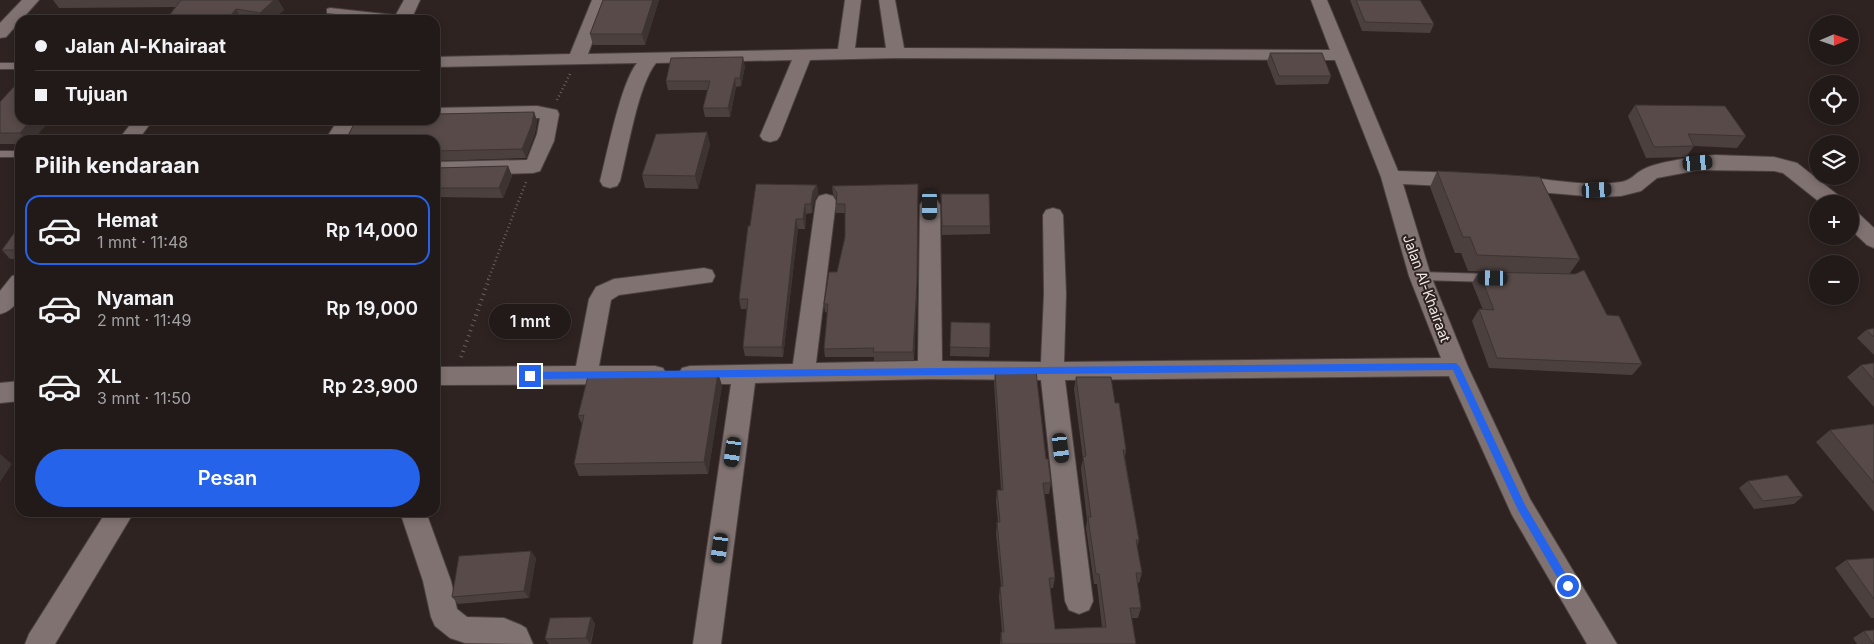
<!DOCTYPE html>
<html lang="id">
<head>
<meta charset="utf-8">
<style>
	:root { --surface:#221a19; --page:#2a2322; --text:#f1f3f6; --muted:#a2a1a2; --line:#3f3838; --accent:#2563eb }
	body { margin:0; font-family:Inter,sans-serif; background:var(--page); color:var(--text); height:100vh; display:flex; flex-direction:column; font-size:19px; white-space:nowrap }
	* { box-sizing:border-box; margin:0 }
	p { font-size:16px; color:var(--muted) }
	.icon { flex:none; width:28px; height:28px; fill:none; stroke:currentColor; stroke-width:2; stroke-linecap:round; stroke-linejoin:round }
	.map { position:relative; flex:1; overflow:hidden }
	.sheet { position:absolute; left:15px; top:135px; width:425px; height:382px; display:flex; flex-direction:column; background:var(--surface); border-radius:15px; box-shadow:0 2px 8px #0003,0 0 0 1px var(--line) }
	.sheet>* { flex:none }
	.banner { position:absolute; left:15px; top:15px; width:425px; height:110px; border-radius:15px; box-shadow:0 2px 8px #0003,0 0 0 1px var(--line); display:grid; align-content:center; height:110px; padding:0 20px; background:var(--surface) }
	.needle { width:32px; rotate:88deg }
	.buttons { position:absolute; left:1809px; top:15px; display:grid; gap:10px }
	.buttons a { display:grid; place-items:center; width:50px; height:50px; border-radius:50%; background:var(--surface); box-shadow:0 2px 8px #0003,0 0 0 1px var(--line); font-size:25px }
	.end { position:absolute; width:22px; height:22px; margin:-11px; border:6px solid #2563eb; background:#fff; box-shadow:0 0 0 2px #fff }
	.from { border-radius:50% }
	.bubble { position:absolute; height:35px; border-radius:18px; background:var(--surface); box-shadow:0 2px 8px #0003,0 0 0 1px var(--line); font-size:16px; font-weight:600; line-height:35px; text-align:center }
	.car { position:absolute; width:15px; height:30px; margin:-15px -8px; border-radius:6px; box-shadow:0 0 4px 1px #0007; background:linear-gradient(#222 24%,#8ab4d8 0 40%,#222 0 76%,#8ab4d8 0 86%,#222 0) }
	.banner b { display:flex; align-items:center; gap:18px; height:48px; font-size:19px }
	.banner b+b { border-top:1px solid var(--line) }
	.banner i { width:12px; height:12px; background:var(--text) }
	ul { padding:0; list-style:none }
	li { display:flex; align-items:center; gap:15px; height:70px; margin:0 10px 8px; padding:0 10px; border:2px solid transparent; border-radius:15px }
	li div { flex:1 }
	li b { display:block; font-size:19px }
	li em { font-style:normal; font-weight:600 }
	li.active { border-color:var(--accent) }
	li>.icon { width:45px; height:45px; stroke-width:1.5 }
	h2 { padding:0 20px; font-size:22px; line-height:60px }
	.primary-button { display:flex; gap:10px; margin-top:auto; padding:10px 20px }
	.primary-button a { flex:1; height:58px; border-radius:30px; background:var(--accent); color:#fff; font-size:20px; font-weight:600; line-height:58px; text-align:center }
	.map>svg:first-child { display:block }
</style>
</head>
<body>
<div class="map">
<svg width="1874" height="644" viewBox="0 0 1874 644">
	<rect width="100%" height="100%" fill="#2e2321"/>
	<g fill="none" stroke-linecap="round" stroke-linejoin="round">
		<g stroke="#4b4140" stroke-width="2">
			<path id="lane" d="M330,8L403,16L407,19L389,20L327,13V9Z
				M13,15L61,17L65,20H10L9,18Z
				M0,63H20V69H0Z
				M0,151H20V157H0Z
				M1420,272L1491,274L1496,278L1491,282L1420,280L1415,276Z"/>
		</g>
		<g stroke="#4b4140" stroke-width="2">
			<path id="street" d="M22,0H39L6,37L0,38V23Z
				M404,0H420L411,20H393Z
				M592,0H608L588,54L838,49L845,0H861L855,48H886L879,0H895L904,48L1330,50L1311,0H1327L1398,171L1465,173L1472,175L1475,180L1472,185L1465,187L1403,184L1431,276L1468,367L1530,499L1617,644H1587L1512,515L1449,376L1065,380L1093,601L1089,610L1079,614L1069,610L1065,601L1041,380L930,379L755,383L721,644H693L731,384H690L682,382L678,375L682,368L690,366L793,364L816,201L819,196L826,194L833,196L836,201L816,363L918,361L920,205L923,200L930,198L937,200L940,205L942,361L1041,362L1044,294L1043,215L1046,210L1053,208L1060,210L1063,215L1066,294L1064,362L1441,358L1409,276L1381,177L1335,60L896,58L810,60L780,136L777,140L770,142L763,140L760,136L792,60L656,63C638,85 628,150 620,181L617,186L610,188L603,186L600,181C607,154 621,82 637,63L435,67V57L570,54Z
				M537,106L557,110L559,114L554,141L540,171L533,173L435,176V162L527,160L537,134L540,118L435,120V108Z
				M134,120H153L138,140H118Z
				M338,120H356L345,140H325Z
				M1715,155L1774,157L1797,163L1843,199L1846,204H1822L1783,173L1774,171L1699,170L1657,178L1641,191L1621,196L1597,197L1514,190L1507,188L1504,183L1507,178L1514,176C1549,179 1586,187 1621,182C1631,181 1635,173 1644,169C1656,162 1699,156 1715,155Z
				M1850,210L1857,212L1874,228V248L1867,245L1850,229Z
				M704,268L712,270L715,276L712,282L619,295L611,300L599,366H655L663,368L667,375L663,382L655,384L435,385V367L576,366L589,299L596,287L614,279Z
				M20,274C20,292 21,308 0,314V291L12,276Z
				M20,381V401L0,403V383Z
				M106,512H134L55,644H25L29,634Z
				M400,512H426L451,581L457,609L467,617L504,618L521,625L526,628L533,644L465,643L450,638L435,626L431,617L423,581Z"/>
		</g>
		<path stroke="#6a605e" stroke-width="2.5" stroke-dasharray="1 3" stroke-linecap="butt" d="M557,100L570,74
			M488,280L526,182"/>
		<path stroke="#6a605e" stroke-width="4" stroke-dasharray="1 4.5" stroke-linecap="butt" d="M461,357L489,279"/>
		<use href="#lane" fill="#7f7270" fill-rule="evenodd"/>
		<use href="#street" fill="#7f7270" fill-rule="evenodd"/>
	</g>
	<path fill="#4b403e" d="M53,0H278L284,10L272,20H166L175,7L59,8Z
		M603,0H659L645,45H593L590,34Z
		M1350,0H1420L1434,24L1430,33L1362,31Z
		M1270,53L1331,76L1328,84L1276,85L1267,62Z
		M745,66L741,86L736,87L730,117H705L703,108L707,90H668L666,81Z
		M0,102L20,120H50L33,140H20V144H0Z
		M1635,105L1746,136L1737,148L1694,146L1686,157L1646,158L1628,116Z
		M534,112L537,121L535,133L526,158L435,161V140Z
		M707,132L710,145L698,189L645,188L642,175Z
		M508,166L512,176L503,198L435,197V168Z
		M1437,171L1580,259L1570,273L1607,315L1642,364L1632,375L1489,368L1472,321L1479,309L1483,310L1472,283L1479,272H1492L1468,271L1461,253H1455L1430,187Z
		M817,185L818,194L814,201L812,213L806,214L805,229H798L783,357L745,356L743,347L747,309H741L739,299L750,226Z
		M832,186L917,290L914,360L874,361V357H825L824,349L828,313L825,312L824,304L837,272L845,237V213H836V199L833,194Z
		M941,194L990,226V234L942,235Z
		M20,225V259H10L2,250Z
		M951,322L990,348L989,357L950,356Z
		M1874,328V355L1857,338L1866,330Z
		M1874,363V407L1847,377L1861,365Z
		M995,372L1046,459L1051,483L1049,494H1044L1055,578L1053,588H1050L1055,629L1102,627L1097,584H1094L1086,528L1087,520L1081,468L1083,459L1074,389L1076,377L1115,403L1126,450L1125,457L1139,540L1137,547L1142,573L1139,583H1137L1141,608L1138,618H1131L1136,644H1000L1001,632H1002L999,597L1000,587H1001L996,533L997,522H998L996,501L997,490H1001L994,383Z
		M722,385L708,474L579,476L574,464L582,424L578,416Z
		M1874,424V512L1816,442L1830,430Z
		M1748,481L1803,496L1794,504L1754,509L1739,488Z
		M536,558L529,598L458,604L452,597Z
		M1874,558V618H1871L1835,568L1846,560Z
		M591,617L595,624L591,644H549L545,639Z
		M1864,631L1874,644H1857L1853,638Z"/>
	<path fill="#3d3432" d="M274,0H278L284,10L272,20H264L260,13Z
		M653,0H659L645,45L642,34Z
		M236,9L242,20H227Z
		M743,57L745,66L741,86L740,78Z
		M735,78L736,87L730,117L728,108Z
		M534,112L537,121L535,133L526,158L522,149Z
		M31,120H50L33,140H26L20,133Z
		M707,132L710,145L698,189L695,176Z
		M508,166L512,176L503,198L499,188Z
		M918,184L917,290L914,360L913,352Z
		M817,185L818,194L814,201L812,213L811,204L813,191Z
		M805,204L806,214L805,229L803,219Z
		M796,219L798,229L783,357L782,347Z
		M718,373L722,385L708,474L704,462Z
		M0,454L12,464L0,482Z
		M531,551L536,558L529,598L524,591Z
		M591,617L595,624L590,644L586,638Z"/>
	<path fill="#574a48" stroke="#3d3432" d="M181,0H274L260,13L236,9L227,20H166Z
		M603,0H653L642,34H590Z
		M1356,0H1420L1434,24L1365,22Z
		M1270,53H1322L1331,76H1279Z
		M743,57L740,78H735L728,108H703L710,81H666L671,58Z
		M20,80V120H31L20,133H0V102Z
		M1635,105L1725,106L1746,136L1688,134L1694,146L1654,147Z
		M534,112L532,124L522,149L435,151V140H346L356,120H435V114Z
		M707,132L695,176L642,175L656,134Z
		M508,166L499,188H435V168Z
		M1437,171L1496,174L1540,177L1580,259L1477,255L1470,237H1463Z
		M756,184L817,185L813,191L811,204H805L803,219H796L782,347H743L748,299H739L748,226H750Z
		M918,184L917,282L913,352H873L874,348L824,349L828,304H824L829,272H837L845,237V204H836L837,193L832,186Z
		M941,194H989L990,226H942Z
		M20,225V250H2Z
		M1584,270L1607,315L1619,316L1642,364L1497,358L1479,309L1494,310L1479,272L1575,274Z
		M951,322L990,323V348L950,347Z
		M1874,328V337L1866,330Z
		M20,352V358H16Z
		M1874,363V380L1861,365Z
		M1036,371L1046,459H1048L1051,483H1043L1055,578H1049L1055,629L1106,627L1099,574H1096L1088,517H1091L1083,457L1086,456L1076,377H1111L1115,403H1119L1126,450H1123L1139,540H1136L1142,573H1136L1141,608H1130L1136,644H1002L1001,632H1004L1000,587L1003,586L997,522H1000L997,490H1003L995,372Z
		M718,373L704,462L574,464L584,415L578,416L588,376Z
		M1874,424V483L1830,430Z
		M1787,475L1803,496L1763,501L1748,481Z
		M531,551L524,591L452,597L459,556Z
		M1874,558V599L1846,560Z
		M591,617L586,638L545,639L550,618Z
		M1874,630V644H1873L1864,631Z"/>
	<path fill="#2563eb" d="M1456,363L1460,367L1525,505L1571,583V589H1564L1518,510L1453,370L530,379L525,376L530,372Z"/>
	<g text-anchor="middle" dominant-baseline="central" stroke-width="4" stroke-linejoin="round" paint-order="stroke">
		<g font-size="14" fill="#f1eae8" stroke="#2e2321">
			<text transform="translate(1427 288) rotate(70)">Jalan Al-Khairaat</text>
		</g>
	</g>
</svg>
<div class="buttons">
<a><svg class="needle" viewBox="-14 -14 28 28"><path d="M0-13l5 13h-10z" fill="#e53935"/><path d="M0 13l5-13h-10z" fill="#a2a1a2"/></svg></a>
<a><svg class="icon" aria-label="locate" viewBox="0 0 24 24"><circle cx="12" cy="12" r="6"/><path d="M12 2v4M12 18v4M2 12h4M18 12h4"/></svg></a>
<a><svg class="icon" aria-label="layers" viewBox="0 0 24 24"><path d="M12 4l9 5-9 5-9-5zM3 14l9 5 9-5"/></svg></a>
<a>+</a>
<a>−</a>
</div>
<i class="end from" style="left:1568px;top:586px"></i>
<i class="end" style="left:530px;top:376px"></i>
<div class="bubble" style="left:489px;top:304px;width:82px">1 mnt</div>
<i class="car" style="left:1698px;top:163px;rotate:85deg"></i>
<i class="car" style="left:1597px;top:190px;rotate:87deg"></i>
<i class="car" style="left:930px;top:205px;rotate:180deg"></i>
<i class="car" style="left:1493px;top:278px;rotate:271deg"></i>
<i class="car" style="left:1061px;top:448px;rotate:173deg"></i>
<i class="car" style="left:733px;top:452px;rotate:188deg"></i>
<i class="car" style="left:720px;top:548px;rotate:188deg"></i>
<div class="banner">
<b><i class="from"></i>Jalan Al-Khairaat</b>
<b><i></i>Tujuan</b>
</div>
<section class="sheet">
<h2>Pilih kendaraan</h2>
<ul>
<li class="active"><svg class="icon" aria-label="car" viewBox="0 0 24 24"><path d="M5 17H2v-5l4-1 3-4h7l3 4 3 1v5h-3M9 17h6M6 11h13"/><circle cx="7" cy="17" r="2"/><circle cx="17" cy="17" r="2"/></svg><div><b>Hemat</b><p>1 mnt · 11:48</p></div><em>Rp 14,000</em></li>
<li><svg class="icon" aria-label="car" viewBox="0 0 24 24"><path d="M5 17H2v-5l4-1 3-4h7l3 4 3 1v5h-3M9 17h6M6 11h13"/><circle cx="7" cy="17" r="2"/><circle cx="17" cy="17" r="2"/></svg><div><b>Nyaman</b><p>2 mnt · 11:49</p></div><em>Rp 19,000</em></li>
<li><svg class="icon" aria-label="car" viewBox="0 0 24 24"><path d="M5 17H2v-5l4-1 3-4h7l3 4 3 1v5h-3M9 17h6M6 11h13"/><circle cx="7" cy="17" r="2"/><circle cx="17" cy="17" r="2"/></svg><div><b>XL</b><p>3 mnt · 11:50</p></div><em>Rp 23,900</em></li>
</ul>
<div class="primary-button"><a>Pesan</a></div>
</section>
</div>
</body>
</html>
